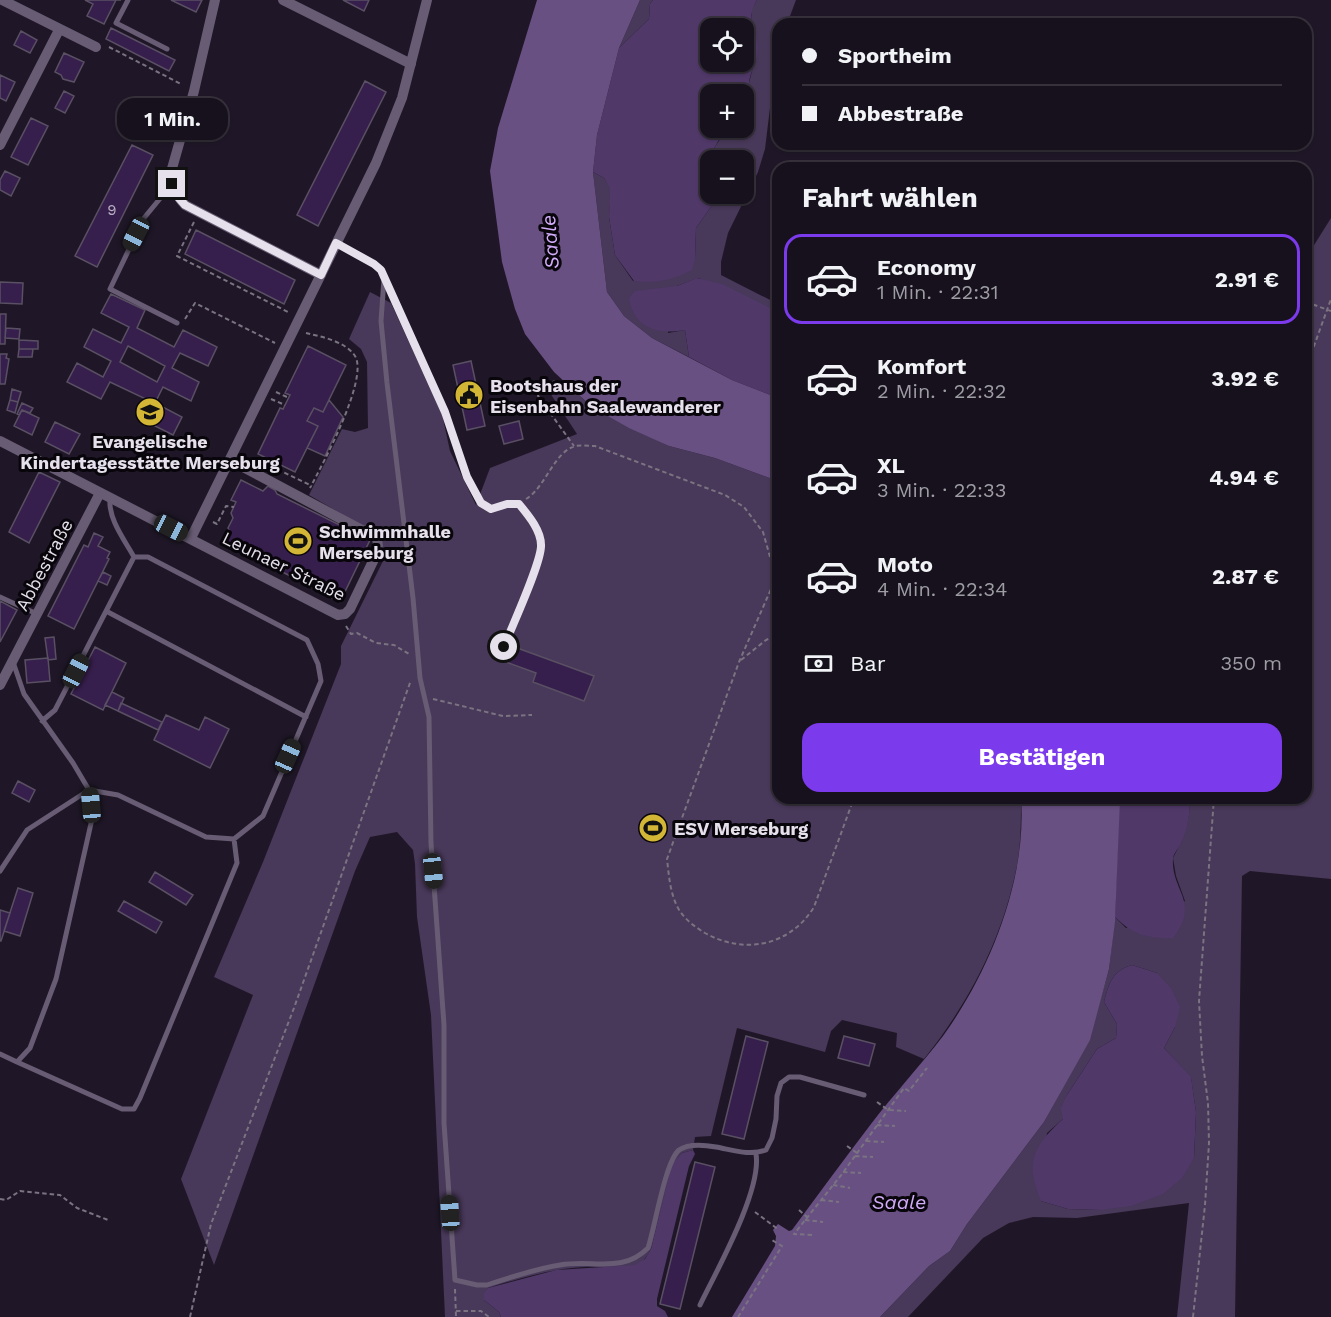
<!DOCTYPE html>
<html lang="de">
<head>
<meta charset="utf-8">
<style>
	:root { --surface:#17111d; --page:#201a26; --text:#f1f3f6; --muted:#9e9da4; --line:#36313b; --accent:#7c3aed }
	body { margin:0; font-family:"Work Sans",sans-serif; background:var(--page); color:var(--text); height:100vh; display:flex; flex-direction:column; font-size:22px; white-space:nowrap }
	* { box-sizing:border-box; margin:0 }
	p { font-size:20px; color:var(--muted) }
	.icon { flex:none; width:33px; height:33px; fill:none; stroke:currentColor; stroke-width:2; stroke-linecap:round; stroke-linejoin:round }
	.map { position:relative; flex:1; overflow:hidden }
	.panel { position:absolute; left:772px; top:162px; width:540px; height:642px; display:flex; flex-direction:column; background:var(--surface); border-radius:18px; box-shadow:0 2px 4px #0004,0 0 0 2px var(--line) }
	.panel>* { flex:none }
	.banner { position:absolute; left:772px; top:18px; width:540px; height:132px; border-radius:18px; box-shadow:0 2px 4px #0004,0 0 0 2px var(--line); display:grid; align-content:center; height:132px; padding:0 30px; background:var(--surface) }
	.fabs { position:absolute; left:700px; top:18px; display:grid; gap:12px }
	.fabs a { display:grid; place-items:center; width:54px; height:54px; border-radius:12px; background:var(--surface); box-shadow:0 2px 4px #0004,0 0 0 2px var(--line); font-size:30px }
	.end { position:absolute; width:27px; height:27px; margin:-14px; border:8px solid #e5e0eb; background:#111; box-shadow:0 0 0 3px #111 }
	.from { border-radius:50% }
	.bubble { position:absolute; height:42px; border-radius:18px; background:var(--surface); box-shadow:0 2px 4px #0004,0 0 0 2px var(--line); font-size:20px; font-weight:700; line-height:42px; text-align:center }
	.car { position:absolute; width:18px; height:36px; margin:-18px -9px; border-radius:8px; box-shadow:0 0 4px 2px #0007; background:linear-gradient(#222 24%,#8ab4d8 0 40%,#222 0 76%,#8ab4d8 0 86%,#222 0) }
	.banner b { display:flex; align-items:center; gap:21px; height:57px; font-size:22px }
	.banner b+b { border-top:2px solid var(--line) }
	.banner i { width:15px; height:15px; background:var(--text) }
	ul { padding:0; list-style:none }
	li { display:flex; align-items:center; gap:18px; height:90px; margin:0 12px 9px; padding:0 18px; border:3px solid transparent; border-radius:18px }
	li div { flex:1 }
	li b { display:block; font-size:22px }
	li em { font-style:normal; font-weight:700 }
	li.active { border-color:var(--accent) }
	li>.icon { width:54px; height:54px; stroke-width:1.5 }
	h2 { padding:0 30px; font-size:27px; line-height:72px }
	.pay { display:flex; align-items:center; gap:15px; height:66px; padding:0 30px; font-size:22px }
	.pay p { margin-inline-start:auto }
	.cta { display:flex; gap:12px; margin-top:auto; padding:12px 30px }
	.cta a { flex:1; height:69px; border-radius:18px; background:var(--accent); color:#fff; font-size:24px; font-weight:700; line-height:69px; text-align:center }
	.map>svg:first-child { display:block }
</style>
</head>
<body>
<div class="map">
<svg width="1331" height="1317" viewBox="0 0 1331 1317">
	<rect width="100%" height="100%" fill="#1f1727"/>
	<path fill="#483859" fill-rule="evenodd" d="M640,0H653L650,4L649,19L619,48Z
		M757,0H796L787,24H778V56L774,75L765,149L758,172L728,233L721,262V275L778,304V312L698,278L677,286L668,333L685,330L689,357L652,338L624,316L607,292L593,172L604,178L611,188L609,217L615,255L633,281L695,258L696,228L720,194H744V160H715L713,150C721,137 727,128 744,128V115L750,107L749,83L758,47L751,27L752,8Z
		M1331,218V879L1250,871L1242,876L1235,1317H1177L1189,1203L1077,1218L1033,1217L1009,1223L983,1238L908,1317H880L929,1266L950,1251L967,1224L1044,1122L1089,1040L1109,969L1115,917L1126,928L1185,901L1176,876L1173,858C1184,838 1190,821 1190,798H1306V258ZM1132,965L1157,973L1175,1027L1164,1048L1191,1078L1196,1112L1194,1158L1100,1210L1068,1209L1041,1201L1047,1133L1063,1119L1067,1095L1097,1049L1116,1038L1117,1024L1104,1002C1109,983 1112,971 1132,965Z
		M370,292L391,303L442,414L450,451L476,505L490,468L577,434L550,393L566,383L592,407L669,446L715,458L778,481V798H1021V801C1021,824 1021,847 1016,870C1002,940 968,1004 924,1059L896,1047L897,1033L842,1020L831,1031L825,1052L737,1028L711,1136L695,1137L693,1150L682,1153L673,1164L651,1249C647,1256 644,1262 636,1265C620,1271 600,1266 584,1267C551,1269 520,1278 488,1288L484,1300L499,1312L501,1317H445L431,1015L417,917L415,864L413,850L397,832L370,837L355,871L214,1265L181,1179L253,995L214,977L263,862L341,664V646L384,559L381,537L309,495L342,429L355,432L368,428L367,362L361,349L349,339Z"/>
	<path fill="#503868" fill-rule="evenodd" d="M653,0H757C745,20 756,27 758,46C759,58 750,71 749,83C748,97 753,103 744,115V94H711V128H734L720,138L713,150L715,160H711V194H720L696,228L695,258L692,270C670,281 658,283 634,281L615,255L609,217L610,188L604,178L593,172L597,135L619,48L649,19L650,4ZM711,28H744V62H711Z
		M697,278L722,284L778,312V398L732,380L689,357L685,330C657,335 634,328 629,298L635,291L677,286Z
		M1119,798H1190C1190,814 1188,828 1181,843C1179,848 1173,854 1173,859C1171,891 1201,902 1173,938C1148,938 1134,936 1115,917Z
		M1132,965L1157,973L1171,988L1180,1007L1175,1027L1164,1048L1191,1077L1196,1112L1194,1158L1182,1178L1163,1194L1131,1206L1100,1210L1068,1209L1041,1201C1025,1163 1033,1146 1063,1119L1061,1108L1067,1095L1097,1049L1116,1038L1117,1024L1104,1002C1109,983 1112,971 1132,965Z
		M693,1150L695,1154L689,1166L657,1299V1306L665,1311L668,1317H501L499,1312L484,1300V1293L488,1288L556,1270L635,1265L645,1259L651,1249L672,1164L682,1153Z"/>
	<path fill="#685082" d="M537,0H640L619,48L597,135L593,172L607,292L624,316L652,338L732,380L778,398V481L715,458L669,446L629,428L592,407L554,372L525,334L515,309L502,262L490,171L498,128Z
		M1021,798L1120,799L1115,922L1109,969L1090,1040L1044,1122L967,1224L950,1251L929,1266L880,1317H732L775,1246L776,1236L773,1230L778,1224L789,1231L792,1230C818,1195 844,1159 871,1124C894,1094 920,1066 943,1036C990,971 1027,879 1021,798Z"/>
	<path fill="#371f4d" stroke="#595063" stroke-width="1.5" fill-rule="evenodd" d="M85,0H121H116L104,24L87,16L93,4Z
		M171,0H202L196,12Z
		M343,0H369L364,11Z
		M111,28L175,60L169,71L106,39Z
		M21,31L37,40L30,53L14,45Z
		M64,53L84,62L74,82L63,79L61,75L55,72Z
		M0,75L15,82L6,101L0,98Z
		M365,81L386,92L318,226L297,215Z
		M64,91L74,96L65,113L55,108Z
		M31,118L48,126L28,165L11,157Z
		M132,145L153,155L97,267L75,256Z
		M5,171L20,178L11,196L0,190V180Z
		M196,230L295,280L284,304L185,254Z
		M0,282L23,283L22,304L0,303Z
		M111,294L145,310L137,328L174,347L183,330L217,347L208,366L180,353L172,368L199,382L191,401L163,387L155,403L182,417L173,435L139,418L148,400L110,382L101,399L67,382L77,363L103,377L111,361L84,347L93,329L121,343L129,327L101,313ZM128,346L165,366L157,382L120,362Z
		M0,314H6L5,344H0Z
		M6,328L20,329L19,339L5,338Z
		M19,340L38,341V349H19Z
		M308,346L346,365L323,412L314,408L307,421L318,426L295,472L258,454L280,408L283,409L290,395L285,393Z
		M19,349H33L32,357H18Z
		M0,354H7L6,358L9,359L5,384H0Z
		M471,361L485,426L467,430L453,365Z
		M12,389L21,392L18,402L10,400Z
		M10,400L18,402L15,413L7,410Z
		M329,400L343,417L325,456L307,448L318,426L307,421L314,408L323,412Z
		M22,403L33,408L30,413L22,410L19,415L17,414Z
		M22,410L39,418L32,435L14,426Z
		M519,421L523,439L504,444L499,426Z
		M55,422L80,434L69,454L45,442Z
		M39,472L60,482L29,543L9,532Z
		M241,480L263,491L268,486L275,490L277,494L370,540L340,602L250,555L251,549L241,545L239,549H235L227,545L226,541L230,532L228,528L233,518L231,513L236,502L231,500Z
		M94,533L103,537L98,546L110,552L107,558L109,559L74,629L48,616L84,545L88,547Z
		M103,572L111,576L107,585L98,581Z
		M0,601L17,610L0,642Z
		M54,637L56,659L48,660L45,638Z
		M509,645L594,676L584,701L533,682L536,673L503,661Z
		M95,647L126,663L103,710L71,694Z
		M48,658L50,681L27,683L25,660Z
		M112,692L124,698L118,711L105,705Z
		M121,703L162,722L158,730L118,711Z
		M166,715L199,730L205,717L229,729L210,768L154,740Z
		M18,781L35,790L29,802L12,793Z
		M155,872L193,895L186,905L149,882Z
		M18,888L33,893L20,936L4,931Z
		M124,901L162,922L156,933L118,911Z
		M0,910L10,913L1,941H0Z
		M746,1036L768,1042L744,1139L722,1134Z
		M844,1036L875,1044L869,1066L838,1058Z
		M695,1162L715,1167L680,1309L660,1304Z"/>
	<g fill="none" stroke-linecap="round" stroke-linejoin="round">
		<path stroke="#7a7381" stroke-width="2" stroke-dasharray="4.5 3" stroke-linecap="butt" d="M109,47L181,84
			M194,222L177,256L288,312
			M1306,302L1331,311
			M185,319L195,303L275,343
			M306,333C322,337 345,341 355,356C369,379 322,465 310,488
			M1306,368L1331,299
			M555,381L540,389L538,396L574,446
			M276,392L289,398
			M271,399L285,405
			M264,463L312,486
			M526,499C546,487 554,451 576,446C581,445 589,446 595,446L725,495L744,507L763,532L772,564L771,589L739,662L667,859C669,876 670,893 678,908C684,919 695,927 705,933C744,955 790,946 814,907L854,798
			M213,522L217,524L226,506L234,507
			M346,626L351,634L357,633L376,643L394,645L409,654
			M741,660L766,640L778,635
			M433,699L503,716L532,715
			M877,1102L888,1110L906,1111
			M877,1125L895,1126
			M866,1141L884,1142
			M847,1146L857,1153
			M855,1156L873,1157
			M843,1172L861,1173
			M833,1185L850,1188
			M0,1199L6,1200L20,1191L60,1195L77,1208L108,1220
			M821,1200L839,1202
			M799,1210L807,1217
			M755,1212L779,1230
			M805,1220L823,1222
			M812,1235L794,1234L842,1174L904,1088L909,1091L927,1068
			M455,1289L456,1317
			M456,1311H481L489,1317
			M190,1317L211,1224L294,1008L411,680
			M738,1317L782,1246L770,1239
			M1193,1317L1205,1205L1209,1143L1208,1103L1202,1056L1199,1001L1214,798"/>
		<path stroke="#675c73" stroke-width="5" d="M128,0L116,23L167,49
			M172,184L144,218L110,289L177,323
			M336,243L374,264L381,270L384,279L381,321L387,383L413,598L420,678L429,717L431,843L444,1025V1123L455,1280L477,1285H487C511,1277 535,1269 560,1265C593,1259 622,1274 648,1248C655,1227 665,1162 679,1150C689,1143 705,1145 716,1147C733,1150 750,1156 766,1150L772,1138L776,1119L777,1096L781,1083L789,1077H800L864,1095
			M385,281L445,412L467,477L481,503L491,509L507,504H519C528,515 541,530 541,545C542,562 511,628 504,647
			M0,597L37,614
			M106,611L306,717
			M42,721L55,710L134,557
			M0,871L27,830L89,790L118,795L206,837L234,839L263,816L321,681L318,664L307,640L148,557H134C124,539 108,519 110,498
			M0,1054L17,1062L30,1048L56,979L92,819L89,790L73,763L24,694L13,662
			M17,1062L122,1109H134L140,1098L237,863L234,839
			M700,1305C717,1270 762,1190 756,1154"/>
		<path stroke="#675c73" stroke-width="10" d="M2,0L96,47
			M215,0L194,91L171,172C172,186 176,195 185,205L321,275
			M283,0L411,64
			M0,145L59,30
			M0,441L338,615L345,614L350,609L376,555L378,546L377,538L230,460
			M191,538L376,163L402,98L427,0
			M0,685L100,493"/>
	</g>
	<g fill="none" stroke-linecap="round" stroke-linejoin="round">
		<path stroke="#e5e0eb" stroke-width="8" d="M172,184L178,197L185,205L321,275L336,243L374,264L381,270L445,412L467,477L481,503L491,509L507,504H519C528,515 541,530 541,545C542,562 511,628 504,647"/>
	</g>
	<defs>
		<g id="civic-disc" transform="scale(1.5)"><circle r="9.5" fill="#d3b635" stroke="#08050b"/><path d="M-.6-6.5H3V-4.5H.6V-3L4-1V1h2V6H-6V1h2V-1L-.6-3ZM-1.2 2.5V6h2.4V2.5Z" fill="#111"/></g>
		<g id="school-disc" transform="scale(1.5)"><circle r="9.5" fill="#d3b635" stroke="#08050b"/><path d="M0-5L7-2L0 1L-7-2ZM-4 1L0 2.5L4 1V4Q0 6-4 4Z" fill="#111"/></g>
		<g id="stadium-disc" transform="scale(1.5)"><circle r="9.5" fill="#d3b635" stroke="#08050b"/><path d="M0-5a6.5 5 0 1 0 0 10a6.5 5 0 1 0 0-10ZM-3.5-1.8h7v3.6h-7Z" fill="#111"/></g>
	</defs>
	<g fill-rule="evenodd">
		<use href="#civic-disc" x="469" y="395"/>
		<use href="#school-disc" x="150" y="412"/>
		<use href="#stadium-disc" x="298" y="541"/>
		<use href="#stadium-disc" x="653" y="828"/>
	</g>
	<g text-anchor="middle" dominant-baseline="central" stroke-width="6" stroke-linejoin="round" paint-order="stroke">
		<g font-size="15" fill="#bab0c4">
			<text x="112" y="210">9</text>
		</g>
		<g font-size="18" font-weight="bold" fill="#e5e0eb" stroke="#08050b" text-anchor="start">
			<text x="490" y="385">Bootshaus der<tspan x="490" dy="21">Eisenbahn Saalewanderer</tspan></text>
			<text x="150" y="441" text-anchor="middle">Evangelische<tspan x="150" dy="21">Kindertagesstätte Merseburg</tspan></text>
			<text x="319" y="531">Schwimmhalle<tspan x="319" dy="21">Merseburg</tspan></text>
			<text x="674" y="828">ESV Merseburg</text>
		</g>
		<g font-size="18" fill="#e5e0eb" stroke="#08050b">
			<text transform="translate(44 565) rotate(-62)">Abbestraße</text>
			<text transform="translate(284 566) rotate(26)">Leunaer Straße</text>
		</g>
		<g font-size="20" font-style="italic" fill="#d1acf9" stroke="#08050b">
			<text transform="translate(550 242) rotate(-94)">Saale</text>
			<text x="899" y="1202">Saale</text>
		</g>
	</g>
</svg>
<div class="fabs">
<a><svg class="icon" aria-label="locate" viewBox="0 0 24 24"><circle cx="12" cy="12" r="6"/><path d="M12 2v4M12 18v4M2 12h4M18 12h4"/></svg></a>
<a>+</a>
<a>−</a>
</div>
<i class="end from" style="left:504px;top:647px"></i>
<i class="end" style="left:172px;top:184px"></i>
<div class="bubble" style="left:117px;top:98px;width:111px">1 Min.</div>
<i class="car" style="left:136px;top:234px;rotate:207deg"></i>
<i class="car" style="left:171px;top:528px;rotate:117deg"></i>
<i class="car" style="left:76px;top:671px;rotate:27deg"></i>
<i class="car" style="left:288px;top:756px;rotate:24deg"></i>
<i class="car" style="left:91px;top:805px;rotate:355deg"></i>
<i class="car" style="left:433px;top:871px;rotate:174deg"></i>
<i class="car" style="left:450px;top:1213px;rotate:356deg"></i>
<div class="banner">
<b><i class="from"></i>Sportheim</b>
<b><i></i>Abbestraße</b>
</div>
<section class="panel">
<h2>Fahrt wählen</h2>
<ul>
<li class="active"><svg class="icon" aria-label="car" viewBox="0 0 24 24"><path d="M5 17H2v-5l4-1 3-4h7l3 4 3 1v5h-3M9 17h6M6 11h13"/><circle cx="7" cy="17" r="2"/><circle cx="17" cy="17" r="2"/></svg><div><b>Economy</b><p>1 Min. · 22:31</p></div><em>2.91 €</em></li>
<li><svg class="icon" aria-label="car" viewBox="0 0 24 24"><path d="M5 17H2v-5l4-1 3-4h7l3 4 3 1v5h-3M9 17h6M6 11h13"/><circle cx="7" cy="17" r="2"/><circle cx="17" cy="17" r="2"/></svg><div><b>Komfort</b><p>2 Min. · 22:32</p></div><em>3.92 €</em></li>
<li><svg class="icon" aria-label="car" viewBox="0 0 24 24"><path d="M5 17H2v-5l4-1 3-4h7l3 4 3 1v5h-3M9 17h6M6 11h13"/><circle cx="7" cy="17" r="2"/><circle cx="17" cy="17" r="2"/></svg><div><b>XL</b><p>3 Min. · 22:33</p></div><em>4.94 €</em></li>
<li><svg class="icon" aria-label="car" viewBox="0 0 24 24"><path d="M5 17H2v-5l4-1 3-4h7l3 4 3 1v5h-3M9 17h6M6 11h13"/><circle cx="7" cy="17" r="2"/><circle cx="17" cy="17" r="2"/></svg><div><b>Moto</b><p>4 Min. · 22:34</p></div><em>2.87 €</em></li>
</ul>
<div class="pay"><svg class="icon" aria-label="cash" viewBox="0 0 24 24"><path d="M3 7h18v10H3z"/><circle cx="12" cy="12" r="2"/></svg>Bar<p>350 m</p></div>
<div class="cta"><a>Bestätigen</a></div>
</section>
</div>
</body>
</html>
